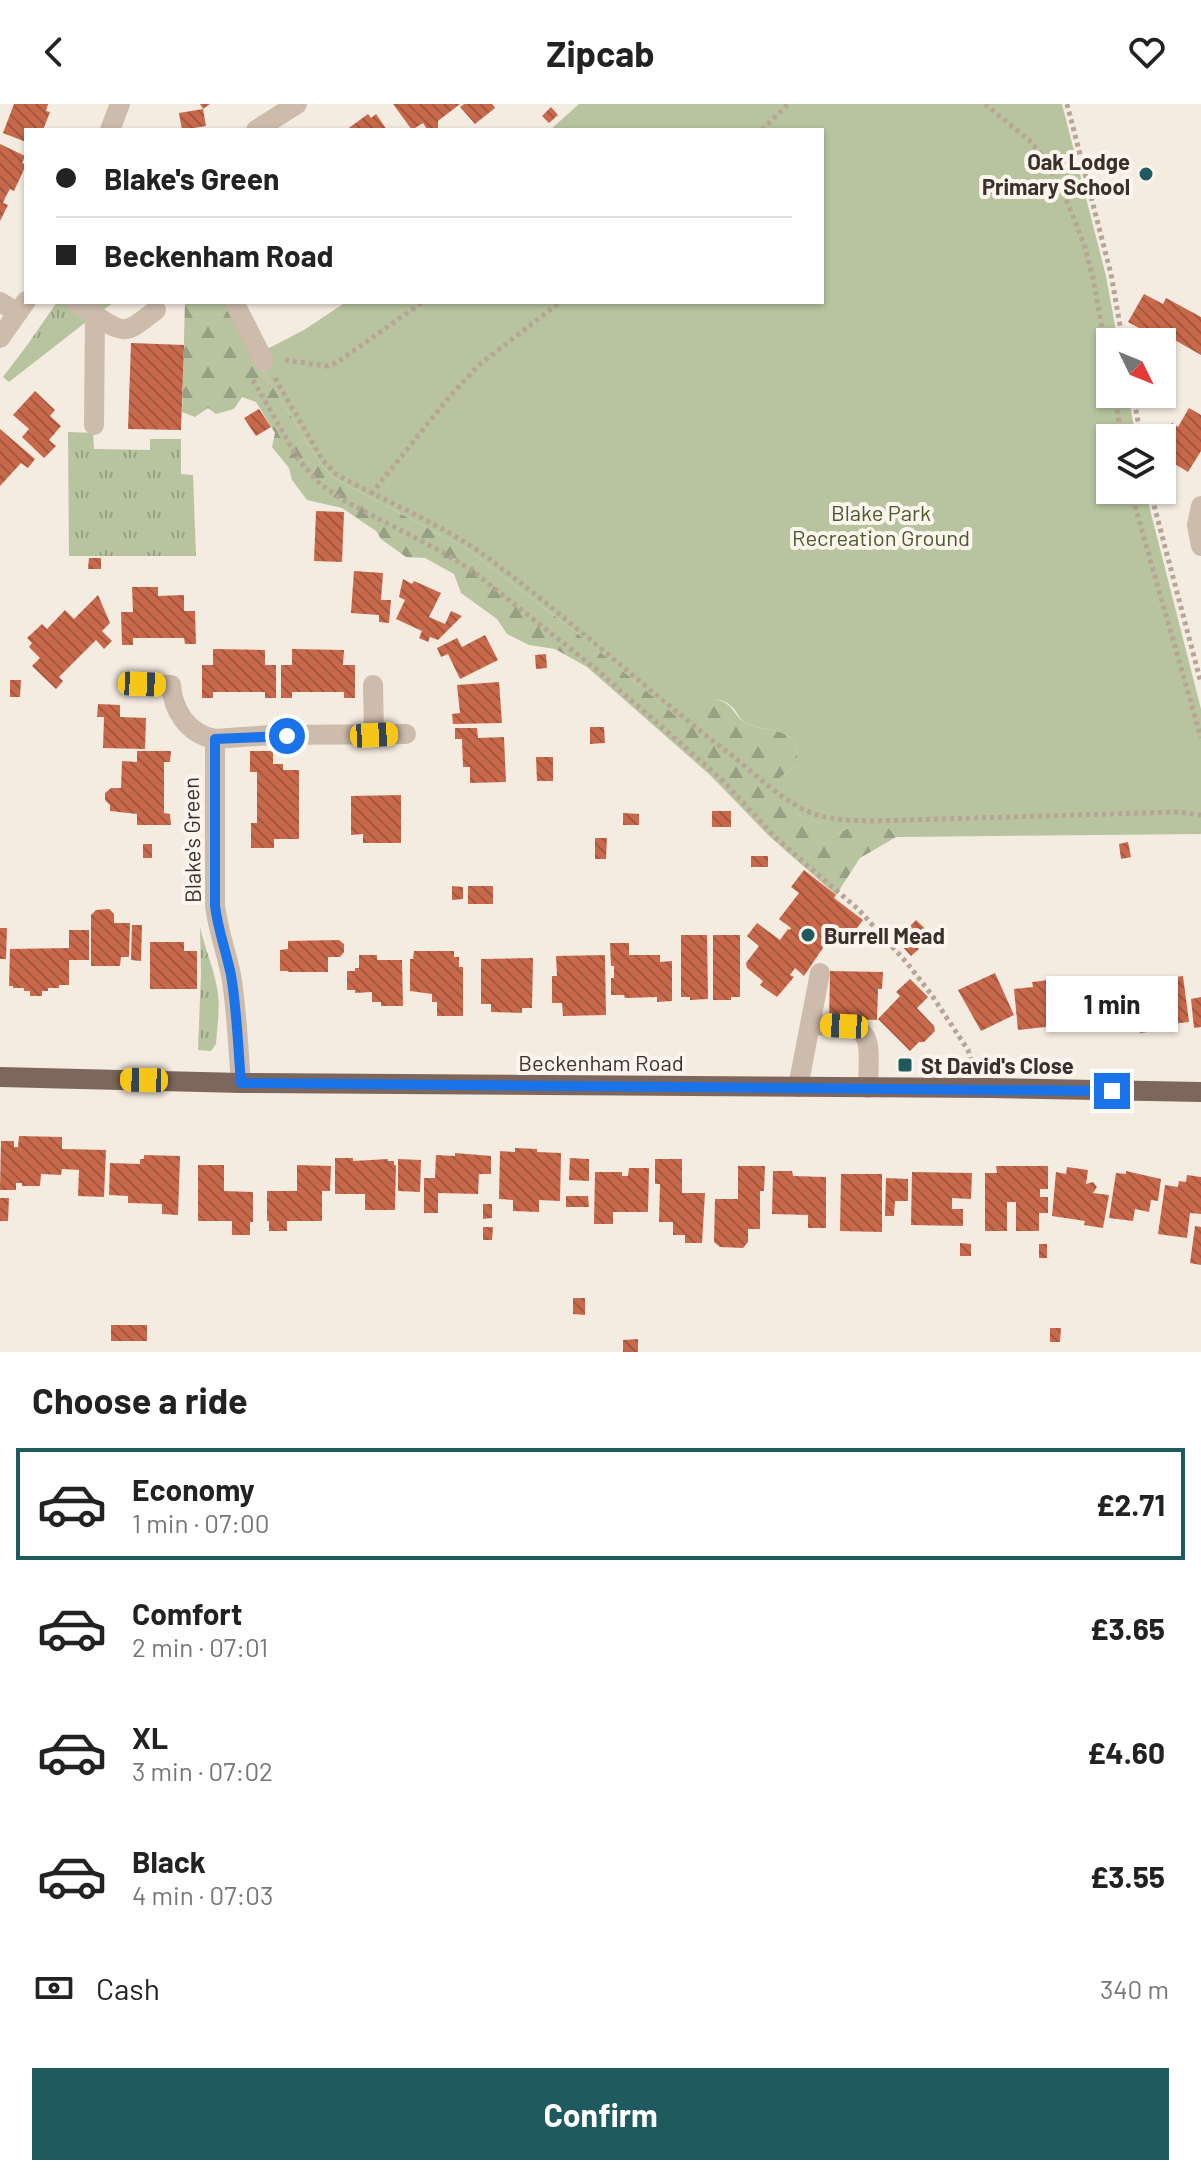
<!DOCTYPE html>
<html lang="en">
<head>
<meta charset="utf-8">
<style>
	:root { --surface:#fff; --page:#f6f6f6; --text:#222; --muted:#767676; --line:#e0e0e0; --accent:#1f5a5e }
	body { margin:0; font-family:Barlow,sans-serif; background:var(--page); color:var(--text); height:100vh; display:flex; flex-direction:column; font-size:30px; white-space:nowrap }
	* { box-sizing:border-box; margin:0 }
	p { font-size:26px; color:var(--muted) }
	.icon { flex:none; width:44px; height:44px; fill:none; stroke:currentColor; stroke-width:2; stroke-linecap:round; stroke-linejoin:round }
	.map { position:relative; height:1248px; overflow:hidden }
	.sheet { display:flex; flex-direction:column; background:var(--surface); flex:1 }
	.sheet>* { flex:none }
	.banner { position:absolute; left:24px; top:24px; width:800px; height:176px; border-radius:0px; box-shadow:0 2px 6px #0004; display:grid; align-content:center; height:176px; padding:0 32px; background:var(--surface) }
	.needle { width:52px; rotate:133deg }
	.buttons { position:absolute; left:1096px; top:224px; display:grid; gap:16px }
	.buttons a { display:grid; place-items:center; width:80px; height:80px; border-radius:0px; background:var(--surface); box-shadow:0 2px 6px #0004; font-size:40px }
	.end { position:absolute; width:36px; height:36px; margin:-18px; border:10px solid #1a73e8; background:#fff; box-shadow:0 0 0 4px #fff }
	.from { border-radius:50% }
	.bubble { position:absolute; height:56px; border-radius:0px; background:var(--surface); box-shadow:0 2px 6px #0004; font-size:26px; font-weight:700; line-height:56px; text-align:center }
	.car { position:absolute; width:24px; height:48px; margin:-24px -12px; border-radius:10px; box-shadow:0 0 6px 2px #0007; background:linear-gradient(#f5c518 24%,#345 0 40%,#f5c518 0 76%,#345 0 86%,#f5c518 0) }
	.banner b { display:flex; align-items:center; gap:28px; height:76px; font-size:30px }
	.banner b+b { border-top:2px solid var(--line) }
	.banner i { width:20px; height:20px; background:var(--text) }
	ul { padding:0; list-style:none }
	li { display:flex; align-items:center; gap:24px; height:112px; margin:0 16px 12px; padding:0 16px; border:4px solid transparent; border-radius:0px }
	li div { flex:1 }
	li b { display:block; font-size:30px }
	li em { font-style:normal; font-weight:700 }
	li.current { border-color:var(--accent) }
	li>.icon { width:72px; height:72px; stroke-width:1.5 }
	h2 { padding:0 32px; font-size:36px; line-height:96px }
	.pay { display:flex; align-items:center; gap:20px; height:88px; padding:0 32px; font-size:30px }
	.pay p { margin-inline-start:auto }
	.button { display:flex; gap:16px; margin-top:auto; padding:16px 32px }
	.button a { flex:1; height:92px; border-radius:0px; background:var(--accent); color:#fff; font-size:32px; font-weight:700; line-height:92px; text-align:center }
	header { display:flex; justify-content:space-between; align-items:center; height:104px; padding:0 32px; background:var(--surface); font-size:36px; font-weight:700 }
	.map>svg:first-child { display:block }
</style>
</head>
<body>
<header><svg class="icon" aria-label="back" viewBox="0 0 24 24"><path d="M15 5l-7 7 7 7"/></svg>Zipcab<svg class="icon" aria-label="heart" viewBox="0 0 24 24"><path d="M12 20l-8-8c-3-5 5-10 8-4 3-6 11-1 8 4z"/></svg></header>
<div class="map">
<svg width="1201" height="1248" viewBox="0 0 1201 1248">
	<defs>
		<pattern id="grass-tufts" width="24" height="20" patternUnits="userSpaceOnUse" patternTransform="scale(2)"><rect width="24" height="20" fill="#b8c4a0"/><path d="M3 7l-1-3M5 7V3M7 7l1-3M15 17l-1-3M17 17v-4M19 17l1-3" fill="none" stroke="#97a083"/></pattern>
		<pattern id="forest-firs" width="22" height="20" patternUnits="userSpaceOnUse" patternTransform="scale(2)"><rect width="22" height="20" fill="#b8c4a0"/><path d="M5 1l3.5 6h-7zM16 11l3.5 6h-7z" fill="#97a083"/></pattern>
		<pattern id="building-back-hatch" width="6" height="6" patternUnits="userSpaceOnUse" patternTransform="scale(2)"><rect width="6" height="6" fill="#c8694b"/><path d="M-1 5l2 2M0 0l6 6M5-1l2 2" fill="none" stroke="#a4573f"/></pattern>
	</defs>
	<rect width="100%" height="100%" fill="#f4ebe1"/>
	<path fill="url(#grass-tufts)" d="M57,198H115L95,211L9,278L3,273L28,240Z
		M68,328L93,329L94,345L150,346V335H181V370L193,371L196,452H69Z
		M200,823C205,845 215,867 218,890C220,907 217,924 216,940L211,947L198,946L201,870Z"/>
	<path fill="url(#forest-firs)" d="M185,198H224L255,254L322,362L336,375L467,445L586,536L681,616C692,607 702,593 718,596C733,599 735,614 746,619C773,632 799,619 798,660L777,676L797,710L819,719L838,730L848,724H889L896,733L860,754L836,791L768,731L710,671L587,563L555,545L529,541L507,530L497,515L461,489L454,470L425,454L406,453L381,435L376,427L342,404L307,396L292,376L289,364L272,343L275,329L256,298L242,293L234,305L216,310L208,304L195,313L182,308Z"/>
	<path fill="#b8c4a0" d="M579,0H1062L1106,172L1118,238H1110V290H1128L1136,334H1110V386H1145L1201,605V730L896,733L889,724H848L838,730L825,728L819,719L797,710L778,694L777,676L798,660C799,619 773,632 746,619C741,617 738,610 734,605C716,584 696,602 682,617L586,536L467,445L336,375L322,362L255,254L265,246L304,226L346,198H822V26H550Z"/>
	<path fill="url(#building-back-hatch)" d="M14,0H48L46,7L50,8L43,26H26V38L3,29Z
		M200,0H210L203,5L206,22L182,26L179,9L203,5Z
		M393,0H460L438,17V24L435,26L427,25L423,19L412,26Z
		M464,0H492L495,4L475,20L460,3Z
		M551,3L558,11L549,19L542,12Z
		M368,10L371,14L376,10L387,26H346Z
		M0,40L25,52L22,59L26,61L14,87L10,85L6,92L3,99L8,101L0,117Z
		M1144,190L1163,200L1166,194L1201,213V251L1173,235L1170,241L1128,218Z
		M131,239L184,241L181,326L128,325Z
		M35,287L55,306L50,312L61,322L49,336L56,342L44,354L22,333L29,325L13,311Z
		M1189,304L1201,311V347L1188,368L1162,352V336L1172,319L1178,323Z
		M259,305L271,323L256,332L244,314Z
		M0,325L35,355L28,364L21,359L0,382Z
		M316,407L344,408L342,458L314,457Z
		M89,454H101V465H88Z
		M354,467L383,469L381,496H391L389,519L379,518V511L351,509Z
		M403,475L412,480L414,477L441,489L429,513L445,520L451,507L462,512L438,536L430,533L428,538L419,534L422,527L396,515L405,496L399,493Z
		M132,483H158V492L184,491V507H195L196,540H185L184,534H133V541H122L121,508H133Z
		M98,491L110,519L102,527L112,537L104,545L96,536L59,573L63,577L56,585L32,562L40,554L29,543L32,539L27,534L42,520L47,525L65,506L74,515Z
		M485,531L498,556L460,575L448,550L441,553L437,544L457,534L462,543Z
		M213,545L265,546V561H276V594H265V588H213V594H202V561H213Z
		M292,545L344,546L343,561H355V594H344V588H292V594H281V561H292Z
		M546,550L547,564L536,565L535,551Z
		M10,576H21L20,593H10Z
		M499,578L502,619L453,620L452,610L460,609L457,581Z
		M98,600L120,601V613L146,614L145,645L103,644L104,613H97Z
		M590,623H604L605,639L590,640Z
		M455,624H477L478,634L504,633L506,678L470,679V663H463L462,635H455Z
		M137,647H171L170,658H164V709L170,710L171,721H137V710L110,707V701L105,696V689L111,684H121L122,657L137,658Z
		M250,647H273V660H283V666H299V735H274V744H251V719H257V668H250Z
		M536,653H553V677H537Z
		M401,691V739H363V730L351,731V692Z
		M712,707H731V723H712Z
		M623,709L639,710V721H623Z
		M595,734H607L606,755H595Z
		M1128,738L1131,753L1121,755L1119,740Z
		M143,740H152V754H143Z
		M751,752H768V763H751Z
		M804,766L836,791L834,794L863,816L850,833L844,828L839,834L833,829L804,872L795,864L790,871L794,873L777,893L760,881L763,877L747,864L746,859L759,842L747,832L757,819L780,836L788,825L790,826L791,824L779,815L799,789L791,783Z
		M452,782L463,783V795L452,796Z
		M468,782H493V800H468Z
		M109,805L114,810V819H130L129,853H121L120,862H91V811L96,806Z
		M916,816L935,834L925,844L906,826Z
		M132,821H142L141,857L131,856Z
		M0,824H7L6,855H0Z
		M69,826H89V856H69V881H59V884H48V887H42V892H30V887H24V884H13V882H9L10,845L69,844Z
		M681,831H707L708,895L690,896V893H681Z
		M713,831H740V893H731V896H713Z
		M909,835L919,845L911,852L902,842Z
		M339,836L344,840V848L340,853H328V868H288V867H280V846L288,845V837Z
		M150,838H184V847H197V885H150Z
		M610,839H629V851H660V858L672,857V897L657,898V893L625,894L624,891H611V874H614V862H611Z
		M414,847H454V853H459V863H463V912H437V898H432V890L410,887V855H413Z
		M359,851H377V856H402L403,902H381V898H372V888L355,889V886H347V867H355V864H359Z
		M605,851L606,911L563,912L562,899H552V872H557L556,852Z
		M533,854L532,904H522V909L491,908V900H481V855Z
		M830,867L883,868L882,885H878L877,916L849,915L829,918Z
		M995,869L1014,911L981,927L958,886Z
		M1183,872L1189,918L1154,922V927L1140,929L1134,875L1150,873L1151,876Z
		M910,875L928,893L917,904L934,922L935,927L924,938H919L910,947L878,915L900,892L896,888Z
		M1050,876V880L1067,878L1072,920L1018,926L1014,885L1033,883L1032,878Z
		M1093,879L1095,894L1102,893L1101,886L1103,883L1125,880L1128,883L1129,890L1132,889L1135,918L1089,924V921L1081,922L1076,882Z
		M1201,893V923L1194,924L1191,895Z
		M19,1032L62,1033V1045L106,1046L104,1093L78,1092L79,1066L62,1065L61,1071L41,1070L40,1082H22V1079H16V1086H0L1,1037H14V1043H18Z
		M515,1044L537,1045V1048L561,1049L560,1097L539,1096V1108L513,1107V1096L499,1095L500,1047L515,1048Z
		M455,1049L491,1052V1070H479L478,1090L438,1089V1109H424V1074H435L436,1051L455,1052Z
		M144,1051L180,1052L178,1111L162,1110V1100L128,1099V1092L109,1091L110,1059L140,1060V1055H144Z
		M335,1054H353V1057L388,1055V1057H394V1061H396L395,1106H365V1090H335Z
		M570,1054L589,1055V1077L569,1076Z
		M398,1055L421,1056L420,1088L398,1087Z
		M655,1055H682V1089H705L702,1139H685V1131H673V1118H659L660,1080H655Z
		M198,1061H224V1087L253,1088V1118H250V1131H232V1117H198Z
		M297,1061L331,1062L330,1087H322V1117H287V1127H269V1117H267V1087H297Z
		M738,1062H765L764,1087H760V1125H748V1138L743,1144L720,1143L714,1138L715,1095H738Z
		M996,1062H1048V1085H1040V1093H1048V1109H1039V1127H1016V1098H1007V1127H985V1069H997Z
		M1067,1063L1088,1066L1086,1080L1093,1078L1097,1083L1093,1089L1109,1091L1103,1124L1084,1121L1085,1117L1052,1112L1056,1068L1066,1070Z
		M629,1064H649L648,1108H613V1120H594L595,1068H622V1072H628Z
		M773,1067H792L793,1072L826,1073V1124H808V1111L772,1110Z
		M1126,1067L1161,1075L1158,1097L1151,1096L1149,1108L1135,1105L1133,1117L1109,1114L1116,1069L1126,1070Z
		M912,1068L972,1069L971,1095L952,1094V1105H963V1122L911,1121Z
		M841,1070H882V1128L840,1127Z
		M1187,1071L1201,1073V1110L1190,1109L1187,1134L1158,1130L1165,1081L1178,1083L1179,1077L1186,1078Z
		M886,1074L908,1075V1097H895L894,1112H885Z
		M566,1092H588L589,1103H566Z
		M0,1094H9L8,1117H0Z
		M483,1100H492V1114L483,1115Z
		M1195,1122L1201,1123V1161L1190,1159Z
		M483,1123H493L492,1136H483Z
		M960,1139L971,1140V1152H960Z
		M1039,1140H1047V1154H1039Z
		M573,1194H585V1211L573,1210Z
		M111,1221H147V1237H111Z
		M1050,1224H1061L1060,1238H1050Z
		M638,1235V1248H623V1236Z"/>
	<g fill="none" stroke-linecap="round" stroke-linejoin="round">
		<path stroke="#b9a596" stroke-width="5" stroke-dasharray="4 4" stroke-linecap="butt" d="M985,0L1030,37L1045,55L1066,95L1084,140L1093,174L1110,268
			M1067,0L1111,170L1123,238
			M762,26L788,0
			M285,256L327,262L336,259L423,198
			M275,274L323,357L337,371C387,398 441,420 487,453C570,515 646,586 729,649C753,668 780,695 807,707C829,717 851,716 873,717L1178,708L1201,711
			M253,276L298,355L320,380L343,396L446,450L475,469L596,565L722,676L778,736L858,805L907,859L931,890L968,946L973,963
			M1114,290L1122,334
			M1133,290L1141,334
			M1132,386L1135,402L1201,634
			M1150,386L1201,579
			M371,390L450,292L479,261L560,198"/>
		<path stroke="#cdbbac" stroke-width="20" d="M110,26L120,0
			M256,26L297,0
			M0,198L18,209
			M75,198L95,211L94,321
			M234,198L264,257
			M95,211C127,233 127,228 156,206
			M0,234L26,197
			M1201,402L1197,421L1201,442
			M142,580L171,581C173,607 188,630 215,635
			M373,581L374,631
			M811,921C873,923 870,923 868,984
			M241,979C238,943 237,906 231,871C226,847 218,826 215,802V635L271,631L406,630
			M798,983L820,869"/>
		<path stroke="#7d675c" stroke-width="20" d="M0,973L241,979L990,984L1201,988"/>
	</g>
	<g fill="none" stroke-linecap="round" stroke-linejoin="round">
		<path stroke="#1a73e8" stroke-width="10" d="M287,632L215,635V802C218,826 226,847 231,871C237,906 238,943 241,979L1112,987"/>
	</g>
	<g fill="#1f5a5e" stroke="#fbf5ee" stroke-width="3">
		<circle cx="1146" cy="70" r="8"/>
		<circle cx="808" cy="831" r="8"/>
		<rect x="897" y="953" width="16" height="16" rx="4"/>
	</g>
	<g text-anchor="middle" dominant-baseline="central" stroke-width="8" stroke-linejoin="round" paint-order="stroke">
		<g font-size="22" font-weight="bold" fill="#3b302b" stroke="#fbf5ee" text-anchor="start">
			<text x="1130" y="57" text-anchor="end">Oak Lodge<tspan x="1130" dy="25">Primary School</tspan></text>
			<text x="824" y="831">Burrell Mead</text>
			<text x="921" y="961">St David's Close</text>
		</g>
		<g font-size="22" fill="#4a5a2e" stroke="#fbf5ee">
			<text x="881" y="408">Blake Park<tspan x="881" dy="25">Recreation Ground</tspan></text>
		</g>
		<g font-size="22" fill="#3b302b" stroke="#fbf5ee">
			<text transform="translate(191 736) rotate(-91)">Blake's Green</text>
			<text x="601" y="958">Beckenham Road</text>
		</g>
	</g>
</svg>
<div class="buttons">
<a><svg class="needle" viewBox="-14 -14 28 28"><path d="M0-13l5 13h-10z" fill="#e53935"/><path d="M0 13l5-13h-10z" fill="#767676"/></svg></a>
<a><svg class="icon" aria-label="layers" viewBox="0 0 24 24"><path d="M12 4l9 5-9 5-9-5zM3 14l9 5 9-5"/></svg></a>
</div>
<i class="end from" style="left:287px;top:632px"></i>
<i class="end" style="left:1112px;top:987px"></i>
<div class="bubble" style="left:1046px;top:872px;width:132px">1 min</div>
<i class="car" style="left:142px;top:580px;rotate:92deg"></i>
<i class="car" style="left:374px;top:631px;rotate:87deg"></i>
<i class="car" style="left:844px;top:922px;rotate:273deg"></i>
<i class="car" style="left:144px;top:976px;rotate:271deg"></i>
<div class="banner">
<b><i class="from"></i>Blake's Green</b>
<b><i></i>Beckenham Road</b>
</div>
</div>
<section class="sheet">
<h2>Choose a ride</h2>
<ul>
<li class="current"><svg class="icon" aria-label="car" viewBox="0 0 24 24"><path d="M5 17H2v-5l4-1 3-4h7l3 4 3 1v5h-3M9 17h6M6 11h13"/><circle cx="7" cy="17" r="2"/><circle cx="17" cy="17" r="2"/></svg><div><b>Economy</b><p>1 min · 07:00</p></div><em>£2.71</em></li>
<li><svg class="icon" aria-label="car" viewBox="0 0 24 24"><path d="M5 17H2v-5l4-1 3-4h7l3 4 3 1v5h-3M9 17h6M6 11h13"/><circle cx="7" cy="17" r="2"/><circle cx="17" cy="17" r="2"/></svg><div><b>Comfort</b><p>2 min · 07:01</p></div><em>£3.65</em></li>
<li><svg class="icon" aria-label="car" viewBox="0 0 24 24"><path d="M5 17H2v-5l4-1 3-4h7l3 4 3 1v5h-3M9 17h6M6 11h13"/><circle cx="7" cy="17" r="2"/><circle cx="17" cy="17" r="2"/></svg><div><b>XL</b><p>3 min · 07:02</p></div><em>£4.60</em></li>
<li><svg class="icon" aria-label="car" viewBox="0 0 24 24"><path d="M5 17H2v-5l4-1 3-4h7l3 4 3 1v5h-3M9 17h6M6 11h13"/><circle cx="7" cy="17" r="2"/><circle cx="17" cy="17" r="2"/></svg><div><b>Black</b><p>4 min · 07:03</p></div><em>£3.55</em></li>
</ul>
<div class="pay"><svg class="icon" aria-label="cash" viewBox="0 0 24 24"><path d="M3 7h18v10H3z"/><circle cx="12" cy="12" r="2"/></svg>Cash<p>340 m</p></div>
<div class="button"><a>Confirm</a></div>
</section>
</body>
</html>
